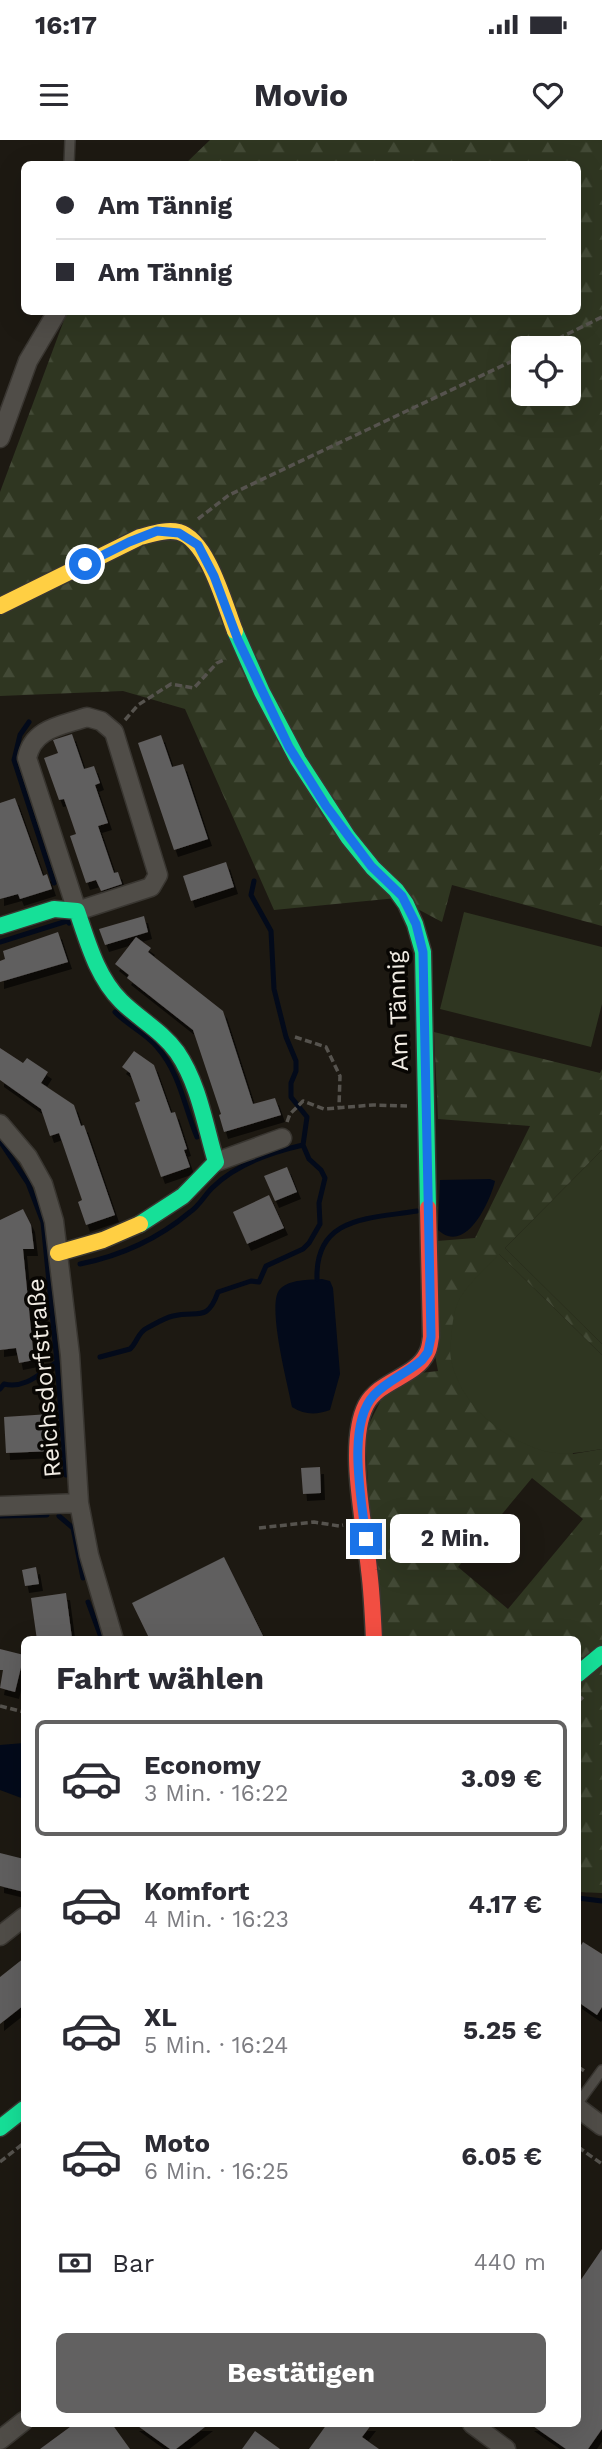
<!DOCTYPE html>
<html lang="de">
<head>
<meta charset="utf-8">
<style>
	:root { --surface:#fff; --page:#f2f2f3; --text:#2b2b33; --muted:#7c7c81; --line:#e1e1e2; --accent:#626161 }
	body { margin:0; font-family:"Work Sans",sans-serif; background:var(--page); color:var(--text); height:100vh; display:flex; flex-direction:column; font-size:26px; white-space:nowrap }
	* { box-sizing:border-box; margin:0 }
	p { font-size:23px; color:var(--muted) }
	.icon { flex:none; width:38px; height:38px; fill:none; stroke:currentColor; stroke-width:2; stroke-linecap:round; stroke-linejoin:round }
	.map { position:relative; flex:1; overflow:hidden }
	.drawer { position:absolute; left:21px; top:1496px; width:560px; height:791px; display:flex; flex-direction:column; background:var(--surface); border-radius:10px; box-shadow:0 7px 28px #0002 }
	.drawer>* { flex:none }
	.banner { position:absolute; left:21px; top:21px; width:560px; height:154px; border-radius:10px; box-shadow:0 7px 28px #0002; display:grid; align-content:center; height:154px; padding:0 35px; background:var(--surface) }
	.controls { position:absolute; left:511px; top:196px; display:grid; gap:14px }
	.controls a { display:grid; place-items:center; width:70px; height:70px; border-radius:10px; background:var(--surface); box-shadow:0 7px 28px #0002; font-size:35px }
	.end { position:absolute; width:32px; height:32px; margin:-16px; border:9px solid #1a73e8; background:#fff; box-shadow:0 0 0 4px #fff }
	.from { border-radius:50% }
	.bubble { position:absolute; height:49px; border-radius:10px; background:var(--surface); box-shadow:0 7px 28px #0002; font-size:23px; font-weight:700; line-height:49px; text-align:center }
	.banner b { display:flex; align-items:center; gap:24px; height:66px; font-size:26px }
	.banner b+b { border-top:2px solid var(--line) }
	.banner i { width:18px; height:18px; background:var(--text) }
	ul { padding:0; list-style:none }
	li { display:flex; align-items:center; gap:21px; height:116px; margin:0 14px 10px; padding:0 21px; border:4px solid transparent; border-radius:10px }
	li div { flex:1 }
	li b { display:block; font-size:26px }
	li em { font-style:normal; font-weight:700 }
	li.active { border-color:var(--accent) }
	li>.icon { width:63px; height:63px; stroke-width:1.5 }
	h2 { padding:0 35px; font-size:32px; line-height:84px }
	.pay { display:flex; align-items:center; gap:18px; height:77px; padding:0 35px; font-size:26px }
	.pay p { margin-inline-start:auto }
	.cta { display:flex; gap:14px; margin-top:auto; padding:14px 35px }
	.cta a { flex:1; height:80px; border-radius:10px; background:var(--accent); color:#fff; font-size:28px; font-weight:700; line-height:80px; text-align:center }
	.status { display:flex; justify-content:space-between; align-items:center; height:49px; padding:0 35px; background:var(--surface); direction:ltr }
	.status svg { height:19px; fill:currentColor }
	header { display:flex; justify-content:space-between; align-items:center; height:91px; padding:0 35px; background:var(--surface); font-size:32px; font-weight:700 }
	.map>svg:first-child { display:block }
</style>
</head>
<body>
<div class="status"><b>16:17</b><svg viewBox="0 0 49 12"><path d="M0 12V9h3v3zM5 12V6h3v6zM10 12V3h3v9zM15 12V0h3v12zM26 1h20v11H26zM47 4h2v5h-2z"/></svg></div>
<header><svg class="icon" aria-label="menu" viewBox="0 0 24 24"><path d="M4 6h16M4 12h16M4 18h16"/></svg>Movio<svg class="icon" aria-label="heart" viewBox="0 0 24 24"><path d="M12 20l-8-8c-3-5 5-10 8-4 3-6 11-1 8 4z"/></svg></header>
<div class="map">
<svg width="602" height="2309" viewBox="0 0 602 2309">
	<defs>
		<pattern id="forest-firs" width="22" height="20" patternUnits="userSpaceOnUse" patternTransform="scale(1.75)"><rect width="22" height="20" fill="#2f3621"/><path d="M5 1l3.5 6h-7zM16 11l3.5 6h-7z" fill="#434a36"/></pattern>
		<filter id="shadow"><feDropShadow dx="4" dy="7" stdDeviation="0" flood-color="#0009"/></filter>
	</defs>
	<rect width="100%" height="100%" fill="#1d1912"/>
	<path fill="url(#forest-firs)" fill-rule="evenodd" d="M210,0H602V786L452,745L442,782L397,758L274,770L185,569L123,551L0,556V352L67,172H578V24H185ZM523,208H569V254H523Z
		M434,892L600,933L602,929V1010L505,1108L602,1204V1215L499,1114L573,1314L602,1309V1753L578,1752V1500H377L365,1292L383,1256L420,1233L438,1231L434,1210L437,1101L475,1098L530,986L438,979ZM532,1338L583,1379L508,1469L458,1427Z"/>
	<path fill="#2f3621" d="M464,772L602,807V864L591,907L440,869Z
		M602,1010V1204L505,1108Z
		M499,1114L602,1215V1309C583,1312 563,1316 544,1311C499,1298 454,1259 450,1211C450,1204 452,1196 452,1189C453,1180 455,1166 460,1158C468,1144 488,1126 499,1114Z"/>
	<path fill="#030a1a" d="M490,1039L495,1041C491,1059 471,1103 448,1096C444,1095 441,1092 438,1090L440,1040Z
		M322,1139L330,1141L333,1148L340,1234L330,1270C316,1275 305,1275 292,1267C288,1245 266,1163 280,1149C290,1139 309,1140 322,1139Z
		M24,1603V1659L0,1650V1605Z"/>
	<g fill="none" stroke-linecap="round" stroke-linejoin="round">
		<path stroke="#030a1a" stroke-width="5" d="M29,582L20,595L14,620L54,743
			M254,741L251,755L271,791L274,849L286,897L296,921V931L291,943V957L307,977L303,1005L309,1019L321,1030L325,1038L319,1063L320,1084L309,1103L303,1109L266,1126L259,1142
			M0,802L67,781L69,783
			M115,872C127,885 146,893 157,907C180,933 184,966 197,997
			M0,1001L28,1043L43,1082L57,1222L66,1335
			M80,1124C120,1116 159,1098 190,1072C199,1066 204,1056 212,1048C235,1025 272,1012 303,1005
			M317,1139C315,1076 369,1079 417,1071
			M100,1217L130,1209C137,1203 138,1192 147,1188C155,1184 164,1178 173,1176C198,1170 207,1183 218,1152L251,1141L259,1142
			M0,1249L4,1244C26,1249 40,1233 57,1222
			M0,1376L47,1375
			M59,1376L73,1388L83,1438
			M88,1462L102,1500
			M578,1758L602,1761"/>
	</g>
	<path fill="#615e5e" filter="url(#shadow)" d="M72,594L84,629L94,626L100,643L95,645L108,683L98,686L114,733L118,732L122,744L101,751L96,740L86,743L70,696L76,694L64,659L59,660L44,618L58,613L53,600Z
		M161,595L172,627L183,624L208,699L174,710L138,603Z
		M15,658L43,736L47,734L52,749L20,759L18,754L0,759V663Z
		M226,722L234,747L191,761L183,736Z
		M144,776L148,792L105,805L99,789Z
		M58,792L68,822L0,842V821L5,819L3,811Z
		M136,797L151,808L148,812L223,871L253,964L275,958L281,975L224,992L219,975L221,974L193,890L127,838L129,835L115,824Z
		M0,908L23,923L27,918L48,932L41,943L74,965L81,986L84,985L115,1075L86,1085L78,1062L82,1060L59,993L50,996L41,969L0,940Z
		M134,911L154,925L171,973L175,972L187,1009L184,1010L190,1027L161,1037L135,963L140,961L130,933L122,927Z
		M287,1027L297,1052L275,1061L264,1036Z
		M269,1055L284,1088L247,1104L233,1072Z
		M23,1069L31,1085L34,1109H23L34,1220L19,1223L16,1208L0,1210V1080Z
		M50,1274L53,1311L6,1313L4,1277Z
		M320,1327L321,1353L303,1354L301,1328Z
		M224,1417L265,1500H150L132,1463Z
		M36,1427L39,1444L25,1446L22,1430Z
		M66,1453L72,1498L37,1500L31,1458Z
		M0,1509L24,1515L15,1552L0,1548L3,1530H0Z
		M0,1713L24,1719V1752L0,1746Z
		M583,1802L602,1814V1867L597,1875L578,1862V1810Z
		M24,1818V1865L0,1884V1837Z
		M602,2109V2289L588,2309H566L530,2284H578V2144Z
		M74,2284H112L130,2309H40Z
		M135,2284H209L176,2309H170Z
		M327,2284H372L362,2297L379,2309H309Z
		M255,2291L280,2309H242Z"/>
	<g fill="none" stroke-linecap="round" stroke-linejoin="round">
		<g stroke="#393631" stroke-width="12">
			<path id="lane" d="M69,24L70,0
				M578,1963L602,1930"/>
		</g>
		<g stroke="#393631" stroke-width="21">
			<path id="street" d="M0,298L28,221L57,172
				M87,577L101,581L114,592L158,735L151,747L77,771L27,618C33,588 61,586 87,577Z
				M0,984L28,1017L43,1044L54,1081L70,1215L79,1363L89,1415L114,1500
				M216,1022L282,998
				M0,1366L79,1363
				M0,1796L24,1777
				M578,1968L602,1986
				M472,2284L506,2309
				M0,2300L24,2281"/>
		</g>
		<g stroke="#393631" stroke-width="19">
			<path id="fast" d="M235,491L262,552L298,620L348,697L373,728L396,750L406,764L415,784L423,812L428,1068
				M0,786L54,769L77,771C88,803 97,837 121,861C139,879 162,891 177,912C199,944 205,985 216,1022L183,1056L140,1084
				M578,1534L602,1514
				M0,1988L24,1969"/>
		</g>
		<g stroke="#393631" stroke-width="19">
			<path id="slow" d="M0,466L140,397C152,394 166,389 179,392C208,400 225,466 235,491
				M58,1113L103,1100L140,1084"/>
		</g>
		<g stroke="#393631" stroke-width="19">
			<path id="jam" d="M374,1500C373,1477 372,1453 369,1430C365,1386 346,1304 366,1265C379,1240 416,1237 427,1213C430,1208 430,1202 431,1197L428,1068"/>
		</g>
		<path stroke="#56534e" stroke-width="3.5" stroke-dasharray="7 3.5" stroke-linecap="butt" d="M539,208L602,177
			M198,379L229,355L523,216
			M125,580L138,565L171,544L194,548L217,523L226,519
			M295,897L326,907L340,936L339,967
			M287,982L290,974L303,961L324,969L373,965L407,966
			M259,1388L314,1382L339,1386L343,1385
			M578,1562L585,1555
			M0,1566L24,1572
			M578,1927L586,1932
			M578,2007L602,2024
			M0,2022L24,2003"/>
		<use href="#lane" stroke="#504d48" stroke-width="9"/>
		<use href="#street" stroke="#504d48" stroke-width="18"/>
		<use href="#fast" stroke="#16e098" stroke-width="16"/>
		<use href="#slow" stroke="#ffcf43" stroke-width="16"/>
		<use href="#jam" stroke="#f24e42" stroke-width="16"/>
	</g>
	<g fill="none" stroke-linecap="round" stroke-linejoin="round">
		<path stroke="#1a73e8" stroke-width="9" d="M85,424L129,402L157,391L179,393L198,405L214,436L238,500L289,607L326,666L371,726L402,756L416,784L423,812L431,1197L428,1212L422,1220C407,1233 387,1241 374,1255C346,1285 362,1361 366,1399"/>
	</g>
	<g text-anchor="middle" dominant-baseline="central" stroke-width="7" stroke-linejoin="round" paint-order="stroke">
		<g font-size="24" fill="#f0ebe3" stroke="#080603">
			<text transform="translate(398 871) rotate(-92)">Am Tännig</text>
			<text transform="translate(44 1238) rotate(-95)">Reichsdorfstraße</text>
		</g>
	</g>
</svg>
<div class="controls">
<a><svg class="icon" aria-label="locate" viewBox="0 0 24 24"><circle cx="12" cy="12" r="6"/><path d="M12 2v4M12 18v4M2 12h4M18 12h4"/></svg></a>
</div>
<i class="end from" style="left:85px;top:424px"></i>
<i class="end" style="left:366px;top:1399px"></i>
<div class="bubble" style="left:390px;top:1374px;width:130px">2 Min.</div>
<div class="banner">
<b><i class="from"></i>Am Tännig</b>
<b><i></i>Am Tännig</b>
</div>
<section class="drawer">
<h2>Fahrt wählen</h2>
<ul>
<li class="active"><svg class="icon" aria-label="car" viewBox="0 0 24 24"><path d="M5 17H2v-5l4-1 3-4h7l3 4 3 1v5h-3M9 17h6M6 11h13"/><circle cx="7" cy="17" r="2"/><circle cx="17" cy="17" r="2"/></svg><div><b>Economy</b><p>3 Min. · 16:22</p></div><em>3.09 €</em></li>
<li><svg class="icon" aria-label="car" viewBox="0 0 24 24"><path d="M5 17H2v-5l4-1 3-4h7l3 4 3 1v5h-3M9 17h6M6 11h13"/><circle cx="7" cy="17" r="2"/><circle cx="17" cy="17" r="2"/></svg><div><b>Komfort</b><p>4 Min. · 16:23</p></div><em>4.17 €</em></li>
<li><svg class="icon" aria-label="car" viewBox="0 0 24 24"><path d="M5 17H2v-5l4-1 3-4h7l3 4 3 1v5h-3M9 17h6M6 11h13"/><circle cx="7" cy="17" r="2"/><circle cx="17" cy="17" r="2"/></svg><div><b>XL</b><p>5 Min. · 16:24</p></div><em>5.25 €</em></li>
<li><svg class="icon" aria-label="car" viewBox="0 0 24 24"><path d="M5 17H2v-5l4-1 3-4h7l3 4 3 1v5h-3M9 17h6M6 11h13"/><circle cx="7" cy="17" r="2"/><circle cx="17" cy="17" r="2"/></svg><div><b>Moto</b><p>6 Min. · 16:25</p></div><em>6.05 €</em></li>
</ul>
<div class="pay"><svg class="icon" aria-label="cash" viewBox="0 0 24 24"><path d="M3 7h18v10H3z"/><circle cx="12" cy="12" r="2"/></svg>Bar<p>440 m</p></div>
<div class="cta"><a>Bestätigen</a></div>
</section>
</div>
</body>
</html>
